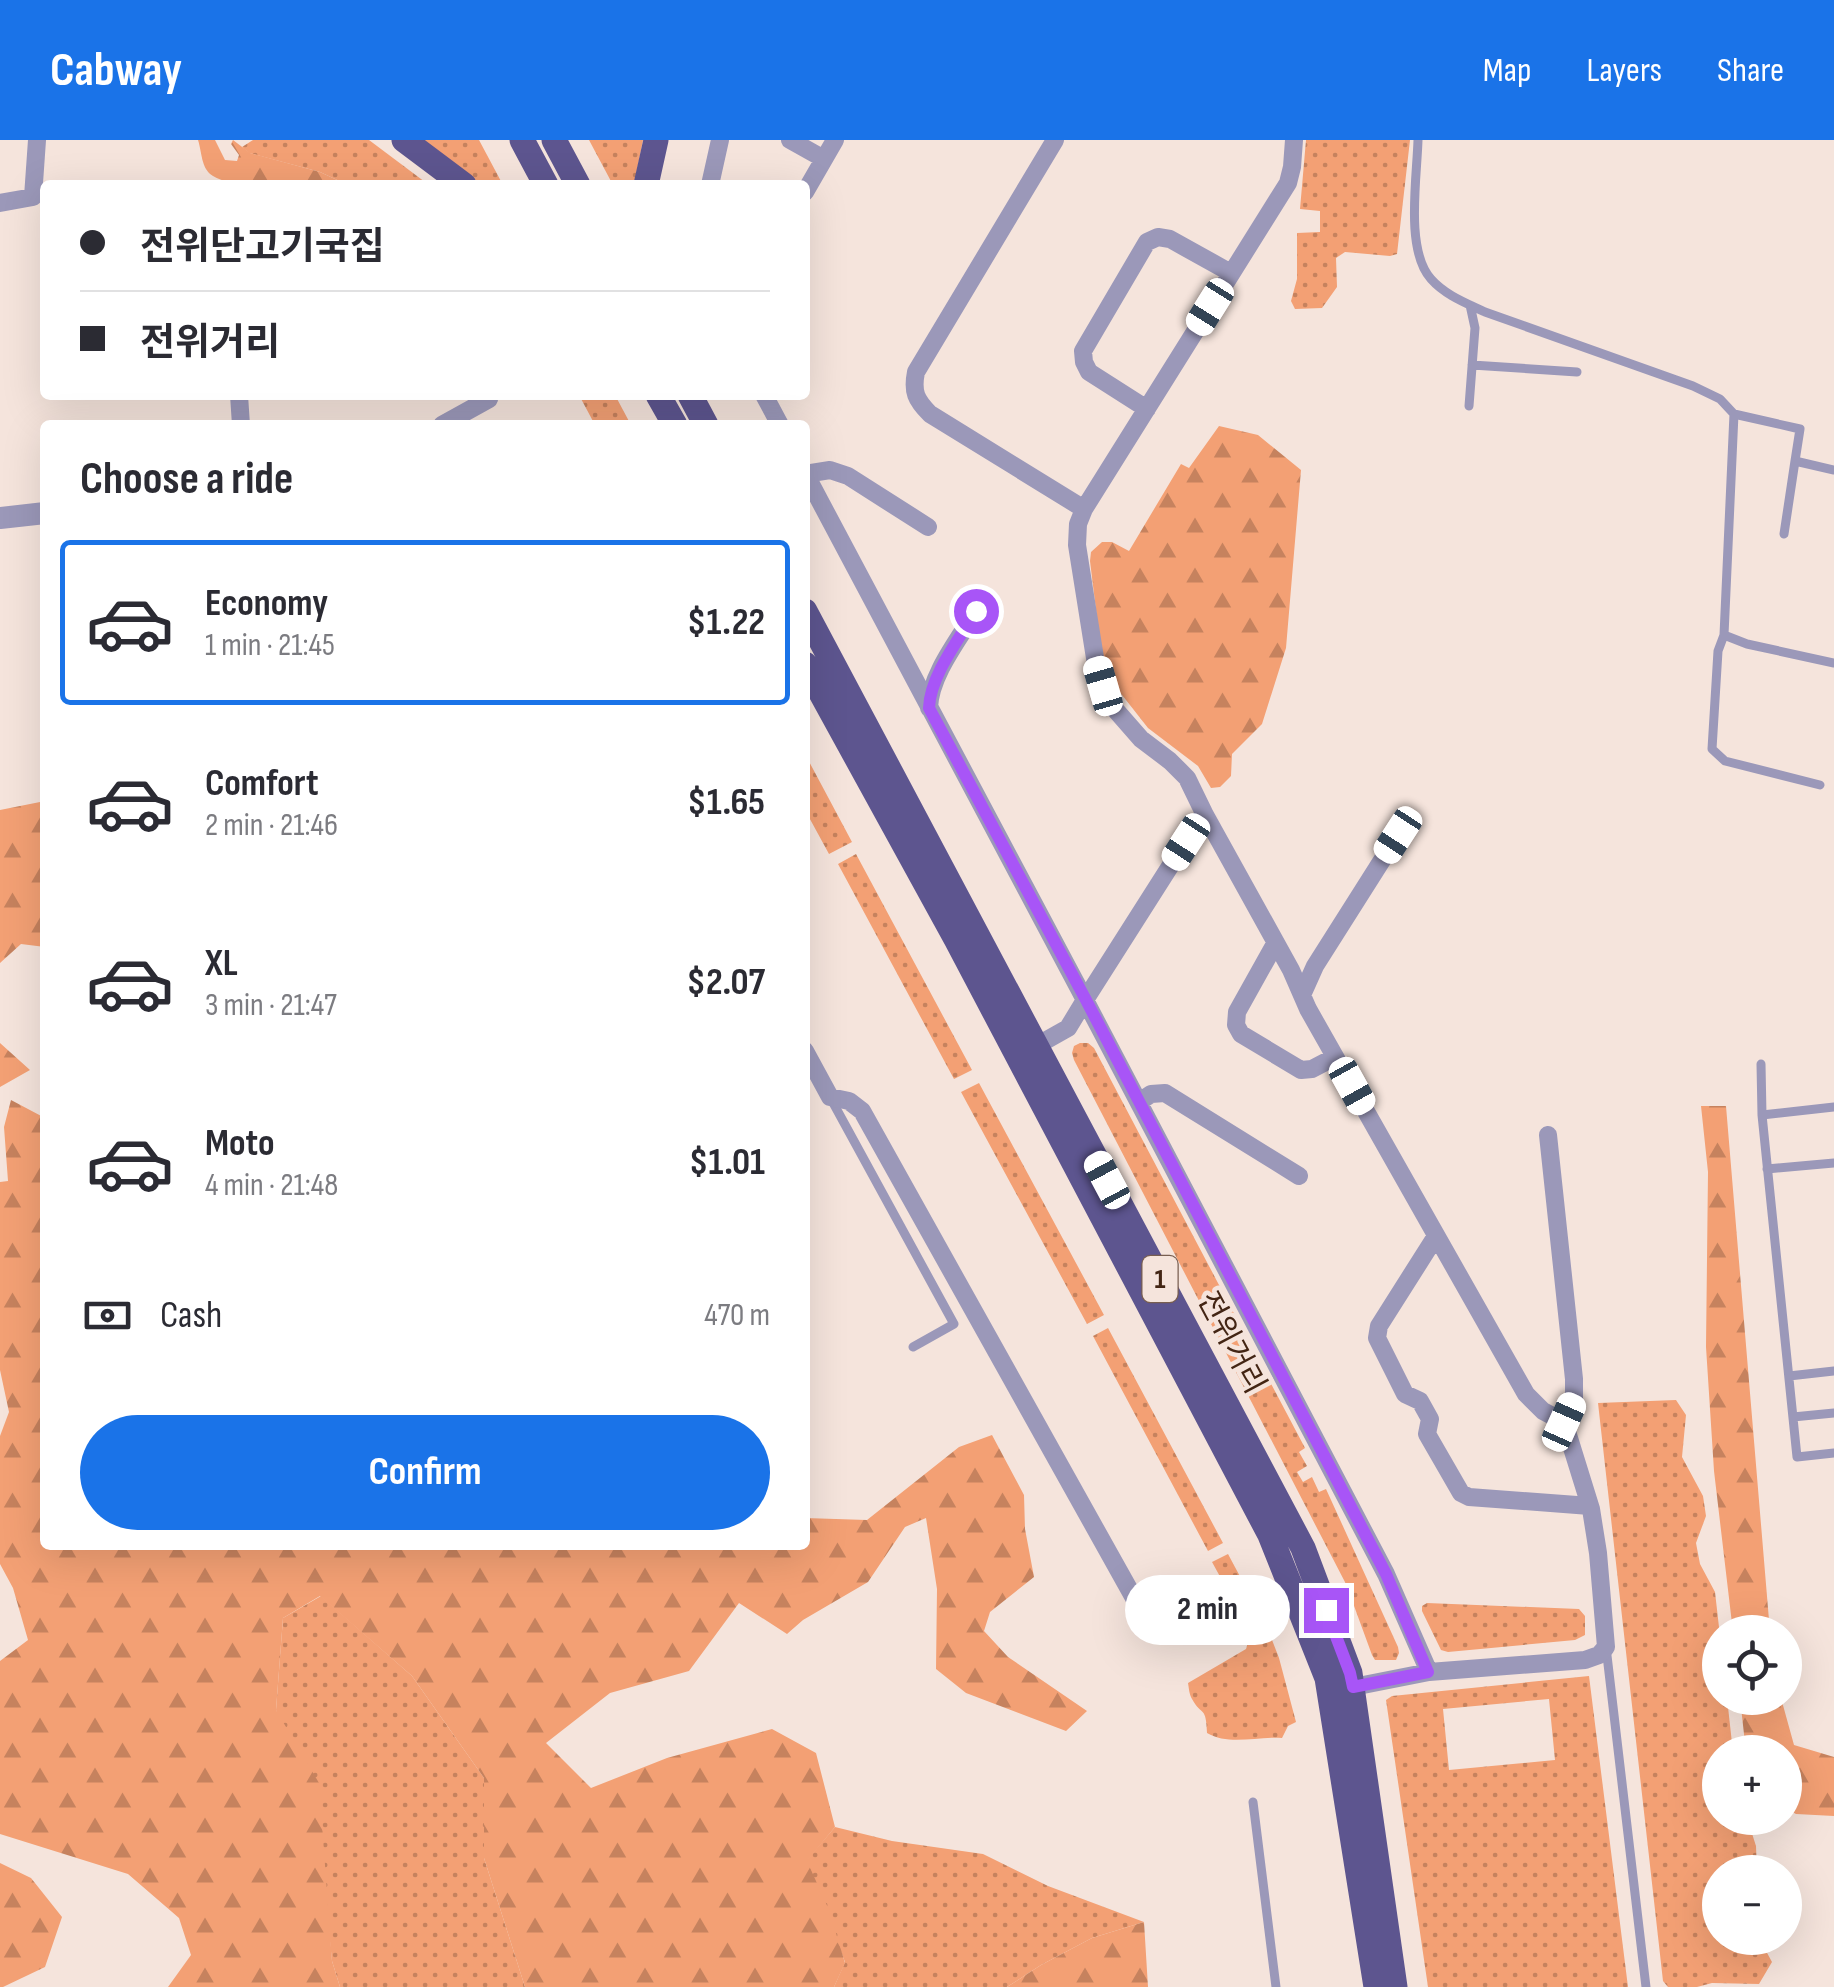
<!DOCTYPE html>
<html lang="en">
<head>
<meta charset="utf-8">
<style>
	:root { --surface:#fff; --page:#f2f2f3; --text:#2b2b33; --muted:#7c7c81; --line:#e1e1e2; --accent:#1a73e8 }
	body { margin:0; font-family:"Sofia Sans Condensed","Noto Sans KR",sans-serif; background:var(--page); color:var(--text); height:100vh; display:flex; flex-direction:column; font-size:38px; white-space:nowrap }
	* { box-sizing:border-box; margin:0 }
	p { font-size:32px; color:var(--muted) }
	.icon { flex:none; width:55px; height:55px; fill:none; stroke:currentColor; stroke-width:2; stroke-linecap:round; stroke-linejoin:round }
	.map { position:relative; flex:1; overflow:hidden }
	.sheet { position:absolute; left:40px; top:280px; width:770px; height:1130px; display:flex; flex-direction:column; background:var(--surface); border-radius:10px; box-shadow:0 10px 40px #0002 }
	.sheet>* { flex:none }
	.banner { position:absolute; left:40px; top:40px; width:770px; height:220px; border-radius:10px; box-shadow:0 10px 40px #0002; display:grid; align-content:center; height:220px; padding:0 40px; background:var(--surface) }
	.buttons { position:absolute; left:1702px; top:1475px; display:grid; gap:20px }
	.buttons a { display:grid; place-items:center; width:100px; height:100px; border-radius:50%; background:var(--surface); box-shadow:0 10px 40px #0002; font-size:50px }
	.end { position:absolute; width:45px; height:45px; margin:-22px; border:12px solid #a855f7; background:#fff; box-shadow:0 0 0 5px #fff }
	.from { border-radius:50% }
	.bubble { position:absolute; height:70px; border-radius:35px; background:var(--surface); box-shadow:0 10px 40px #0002; font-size:32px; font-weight:700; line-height:70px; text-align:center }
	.car { position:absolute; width:30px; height:60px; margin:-30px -15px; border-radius:12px; box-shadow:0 0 8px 2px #0007; background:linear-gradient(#fff 24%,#345 0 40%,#fff 0 76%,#345 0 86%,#fff 0) }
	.banner b { display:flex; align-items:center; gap:35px; height:95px; font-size:38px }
	.banner b+b { border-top:2px solid var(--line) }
	.banner i { width:25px; height:25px; background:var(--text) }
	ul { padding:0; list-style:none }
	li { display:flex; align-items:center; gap:30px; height:165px; margin:0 20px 15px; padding:0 20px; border:5px solid transparent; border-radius:10px }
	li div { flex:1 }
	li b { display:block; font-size:38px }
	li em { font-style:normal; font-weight:700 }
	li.selected { border-color:var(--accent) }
	li>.icon { width:90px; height:90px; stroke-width:1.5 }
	h2 { padding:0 40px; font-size:45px; line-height:120px }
	.pay { display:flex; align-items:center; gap:25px; height:110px; padding:0 40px; font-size:38px }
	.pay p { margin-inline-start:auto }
	.primary-button { display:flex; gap:20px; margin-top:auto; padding:20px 40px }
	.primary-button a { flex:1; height:115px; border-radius:60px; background:var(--accent); color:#fff; font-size:40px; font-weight:700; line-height:115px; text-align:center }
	header { display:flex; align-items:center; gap:60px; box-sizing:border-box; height:140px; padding:0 50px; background:var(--accent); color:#fff }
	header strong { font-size:48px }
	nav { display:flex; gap:55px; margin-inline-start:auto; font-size:35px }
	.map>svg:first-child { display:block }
</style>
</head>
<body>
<header>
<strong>Cabway</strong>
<nav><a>Map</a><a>Layers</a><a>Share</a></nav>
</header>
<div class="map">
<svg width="1834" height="1847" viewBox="0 0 1834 1847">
	<defs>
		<pattern id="grass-dots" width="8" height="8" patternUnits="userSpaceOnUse" patternTransform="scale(2.5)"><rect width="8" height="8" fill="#f3a074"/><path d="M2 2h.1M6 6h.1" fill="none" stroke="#c6825e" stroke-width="1.8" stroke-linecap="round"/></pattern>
		<pattern id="forest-firs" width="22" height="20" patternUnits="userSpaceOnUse" patternTransform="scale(2.5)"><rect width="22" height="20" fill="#f3a074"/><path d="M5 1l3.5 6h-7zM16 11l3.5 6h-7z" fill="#c6825e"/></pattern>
	</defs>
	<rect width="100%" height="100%" fill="#f5e4dc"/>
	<path fill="url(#grass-dots)" fill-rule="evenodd" d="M253,0H369L429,45H348L320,32L249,13L242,7Z
		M417,0H479L503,45H477Z
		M589,0H643L634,45H613Z
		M1306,0H1410L1397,114L1390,116L1345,112L1336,118L1337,147L1322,168L1295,169L1291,161L1297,139V93L1320,92V71L1300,69Z
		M579,255H615L631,285H595Z
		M805,614L852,702L829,714L805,670Z
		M856,714L972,930L954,939L838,724Z
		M1080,903H1088L1094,908L1305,1308L1299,1312L1307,1326L1297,1332L1303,1342L1312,1337L1319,1352L1326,1349L1398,1507L1399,1513L1396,1520H1375L1372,1515L1346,1444L1074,920L1072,913L1074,906Z
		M979,943L1104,1175L1087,1184L961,952Z
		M1108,1188L1223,1403L1208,1411L1093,1196Z
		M1676,1260L1686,1275L1682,1317L1703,1356L1706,1376L1696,1403L1700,1424L1715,1452L1720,1496V1558H1727L1733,1612H1720V1678H1747L1756,1706L1757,1732H1720V1798H1759L1772,1822L1759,1844L1712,1843L1697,1847H1668L1663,1841L1598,1263Z
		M1228,1414L1267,1487L1279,1518L1296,1582L1288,1586L1282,1598C1258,1596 1229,1606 1207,1593C1206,1565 1202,1577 1192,1559C1189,1554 1189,1548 1188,1543L1246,1509L1251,1493L1212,1422Z
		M321,1456L412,1536L484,1638V1718L525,1847H340L332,1821L325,1752L276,1570L283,1478Z
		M1427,1463L1579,1469L1585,1476V1495L1575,1500L1448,1512L1441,1510L1422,1471V1466Z
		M1589,1536L1628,1847H1428L1386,1560L1392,1556ZM1549,1559L1555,1620L1449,1630L1443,1569Z
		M835,1687L892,1701L983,1714L1048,1746L1144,1782L1092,1798L1041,1825L1007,1847H834L845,1822L806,1721Z"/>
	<path fill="url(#forest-firs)" d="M198,0H215L225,20L237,21L239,15L231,4L233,0L250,13L320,32L348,45C315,45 238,52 213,36C201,29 202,12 198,0Z
		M1219,286L1258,295L1301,330L1286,508L1262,584L1232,614L1231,636L1220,647L1211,648L1198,626L1148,588L1115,546L1101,511L1090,421L1091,412L1102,402H1112L1129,411L1181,324L1189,328Z
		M45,661V807L21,804L0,823V670Z
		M0,903L30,930L0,947Z
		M11,960L45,978V1405H805V1378L867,1380L959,1307L992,1295L1024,1355L1025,1389L1034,1437L990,1472L984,1491L1008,1517L1087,1571L1066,1591L966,1553L936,1529L937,1449L926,1378L905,1387L868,1442L803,1480L787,1494L739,1463L689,1531L610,1553L546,1603L591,1648L667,1618L772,1589L816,1613L835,1687L807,1721L829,1770L845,1823L834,1847H525L484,1718V1638L412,1536L320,1456L283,1478L276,1570L319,1643L332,1821L340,1847H168L191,1815L179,1778L128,1734L0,1694V1521L28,1500L13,1448L0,1424V1296L9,1272L0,1230V1042L8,1041L4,987Z
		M1701,966H1726L1770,1492H1733L1714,1331L1706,1207L1708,1032Z
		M1740,1558H1781L1794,1605L1834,1617V1676L1796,1674L1785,1668V1612H1746Z
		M0,1723L31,1738L62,1777L45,1827L3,1847H0Z
		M1144,1782L1148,1847H1007L1041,1825L1092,1798Z"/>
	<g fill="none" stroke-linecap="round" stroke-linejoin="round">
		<path stroke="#9b98b9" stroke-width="9" d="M1418,0C1417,38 1405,110 1431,139C1445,155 1466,163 1485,172L1693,246L1720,259L1734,274L1724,495L1718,511L1712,609L1725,621L1820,645
			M1472,225L1577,232
			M1469,266L1475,188L1470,165
			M1734,274L1800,289L1795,321L1834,330
			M1784,394L1795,321
			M1724,495L1747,504L1834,523
			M1761,924L1762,975L1797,1317L1834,1313
			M831,959L954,1184L913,1207
			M1762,975L1834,967
			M1767,1029L1834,1023
			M1789,1236L1834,1231
			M1793,1277L1834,1273
			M1606,1507L1646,1847
			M1253,1662L1276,1847"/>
		<path stroke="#9b98b9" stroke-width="18" d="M790,0L824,19
			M1055,0L916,232C912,252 916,260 930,274L1084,369
			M710,45L720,0
			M805,52L835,0
			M0,63L33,57L37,0
			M239,255L241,285
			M764,255L780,285
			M1147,269L1089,232L1084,222L1083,211L1147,102L1158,97L1170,99L1231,133
			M442,285L489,259
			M805,333L1085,860L1204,673L1291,830L1308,869L1526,1254L1543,1271L1564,1282
			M805,334L830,330L848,336L928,387
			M929,568C930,535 959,499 976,471
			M1204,673L1187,638L1170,621L1141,599L1113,567L1103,546L1095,518L1077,405L1078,384L1084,369L1288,43L1292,27L1294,0
			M1275,804L1237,872L1236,885L1241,894L1301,930L1312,929L1335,917
			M1302,855L1315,826L1398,695
			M1036,906L1068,888L1085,860L1386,1434L1429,1532
			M805,911L830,957L849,961L862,971L1153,1492
			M1139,962L1151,954L1165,953L1299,1036
			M1436,1096L1379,1186L1377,1198L1405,1254L1420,1261L1430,1279L1427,1294L1461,1353L1469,1357L1590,1366
			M1353,1547L1429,1532L1585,1520L1599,1515L1606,1507L1598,1413L1591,1369L1564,1282L1574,1260V1239L1548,995"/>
		<path stroke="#9b98b9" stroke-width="22" d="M0,378L45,373"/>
		<path stroke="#5d558f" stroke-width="25" d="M404,0L464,45
			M522,0L546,45
			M554,0L578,45
			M646,45L656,0
			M658,255L675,285
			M690,255L706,285
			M805,471L1303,1408L1350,1533L1395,1847
			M805,524L956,799L1270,1395L1327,1538L1376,1847"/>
	</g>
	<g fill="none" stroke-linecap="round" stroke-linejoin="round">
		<path stroke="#a855f7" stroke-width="12" d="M976,471C959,499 930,536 929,568L1086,860L1386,1434L1428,1532L1353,1547L1350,1533L1326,1470"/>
	</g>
	<g text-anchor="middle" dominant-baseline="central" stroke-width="9" stroke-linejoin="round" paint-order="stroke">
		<rect fill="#f5e4dc" stroke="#785e50" stroke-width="2.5" x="1142.5" y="1116" width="35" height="46" rx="8"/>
		<g font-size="28" font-weight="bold" fill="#432514">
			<text x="1160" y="1139">1</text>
		</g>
		<g font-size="30" fill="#432514" stroke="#f5e4dc">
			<text transform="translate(1231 1203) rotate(62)">전위거리</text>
		</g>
	</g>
</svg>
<div class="buttons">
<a><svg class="icon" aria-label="locate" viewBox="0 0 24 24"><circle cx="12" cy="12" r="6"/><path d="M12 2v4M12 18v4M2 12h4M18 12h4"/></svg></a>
<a>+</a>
<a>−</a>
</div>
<i class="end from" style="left:976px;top:471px"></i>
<i class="end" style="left:1326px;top:1470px"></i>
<div class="bubble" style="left:1125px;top:1435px;width:165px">2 min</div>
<i class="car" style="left:1210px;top:167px;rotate:212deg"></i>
<i class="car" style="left:1103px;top:546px;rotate:344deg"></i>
<i class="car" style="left:1398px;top:695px;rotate:213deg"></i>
<i class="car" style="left:1186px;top:702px;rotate:213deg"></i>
<i class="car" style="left:1352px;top:946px;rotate:151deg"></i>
<i class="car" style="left:1107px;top:1040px;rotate:332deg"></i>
<i class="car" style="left:1564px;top:1282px;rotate:24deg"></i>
<div class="banner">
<b><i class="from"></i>전위단고기국집</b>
<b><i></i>전위거리</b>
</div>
<section class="sheet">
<h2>Choose a ride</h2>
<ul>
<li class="selected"><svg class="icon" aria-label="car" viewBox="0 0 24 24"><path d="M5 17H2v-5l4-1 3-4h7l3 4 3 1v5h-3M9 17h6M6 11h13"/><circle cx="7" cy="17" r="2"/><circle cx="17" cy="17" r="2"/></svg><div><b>Economy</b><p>1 min · 21:45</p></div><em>$1.22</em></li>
<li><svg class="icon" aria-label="car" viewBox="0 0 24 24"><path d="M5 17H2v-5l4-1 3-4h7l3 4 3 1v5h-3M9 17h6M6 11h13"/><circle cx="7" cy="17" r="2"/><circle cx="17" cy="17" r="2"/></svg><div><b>Comfort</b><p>2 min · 21:46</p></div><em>$1.65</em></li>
<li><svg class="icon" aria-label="car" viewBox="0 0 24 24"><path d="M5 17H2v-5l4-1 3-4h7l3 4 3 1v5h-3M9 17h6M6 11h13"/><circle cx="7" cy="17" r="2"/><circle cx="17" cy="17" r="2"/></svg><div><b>XL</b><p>3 min · 21:47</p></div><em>$2.07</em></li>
<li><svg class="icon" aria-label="car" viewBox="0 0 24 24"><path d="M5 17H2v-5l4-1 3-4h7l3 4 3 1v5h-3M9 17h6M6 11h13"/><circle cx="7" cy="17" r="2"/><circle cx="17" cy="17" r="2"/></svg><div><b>Moto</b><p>4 min · 21:48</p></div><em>$1.01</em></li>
</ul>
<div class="pay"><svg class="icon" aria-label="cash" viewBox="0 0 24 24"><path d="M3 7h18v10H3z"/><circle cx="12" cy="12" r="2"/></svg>Cash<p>470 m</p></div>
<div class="primary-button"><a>Confirm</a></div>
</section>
</div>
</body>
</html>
